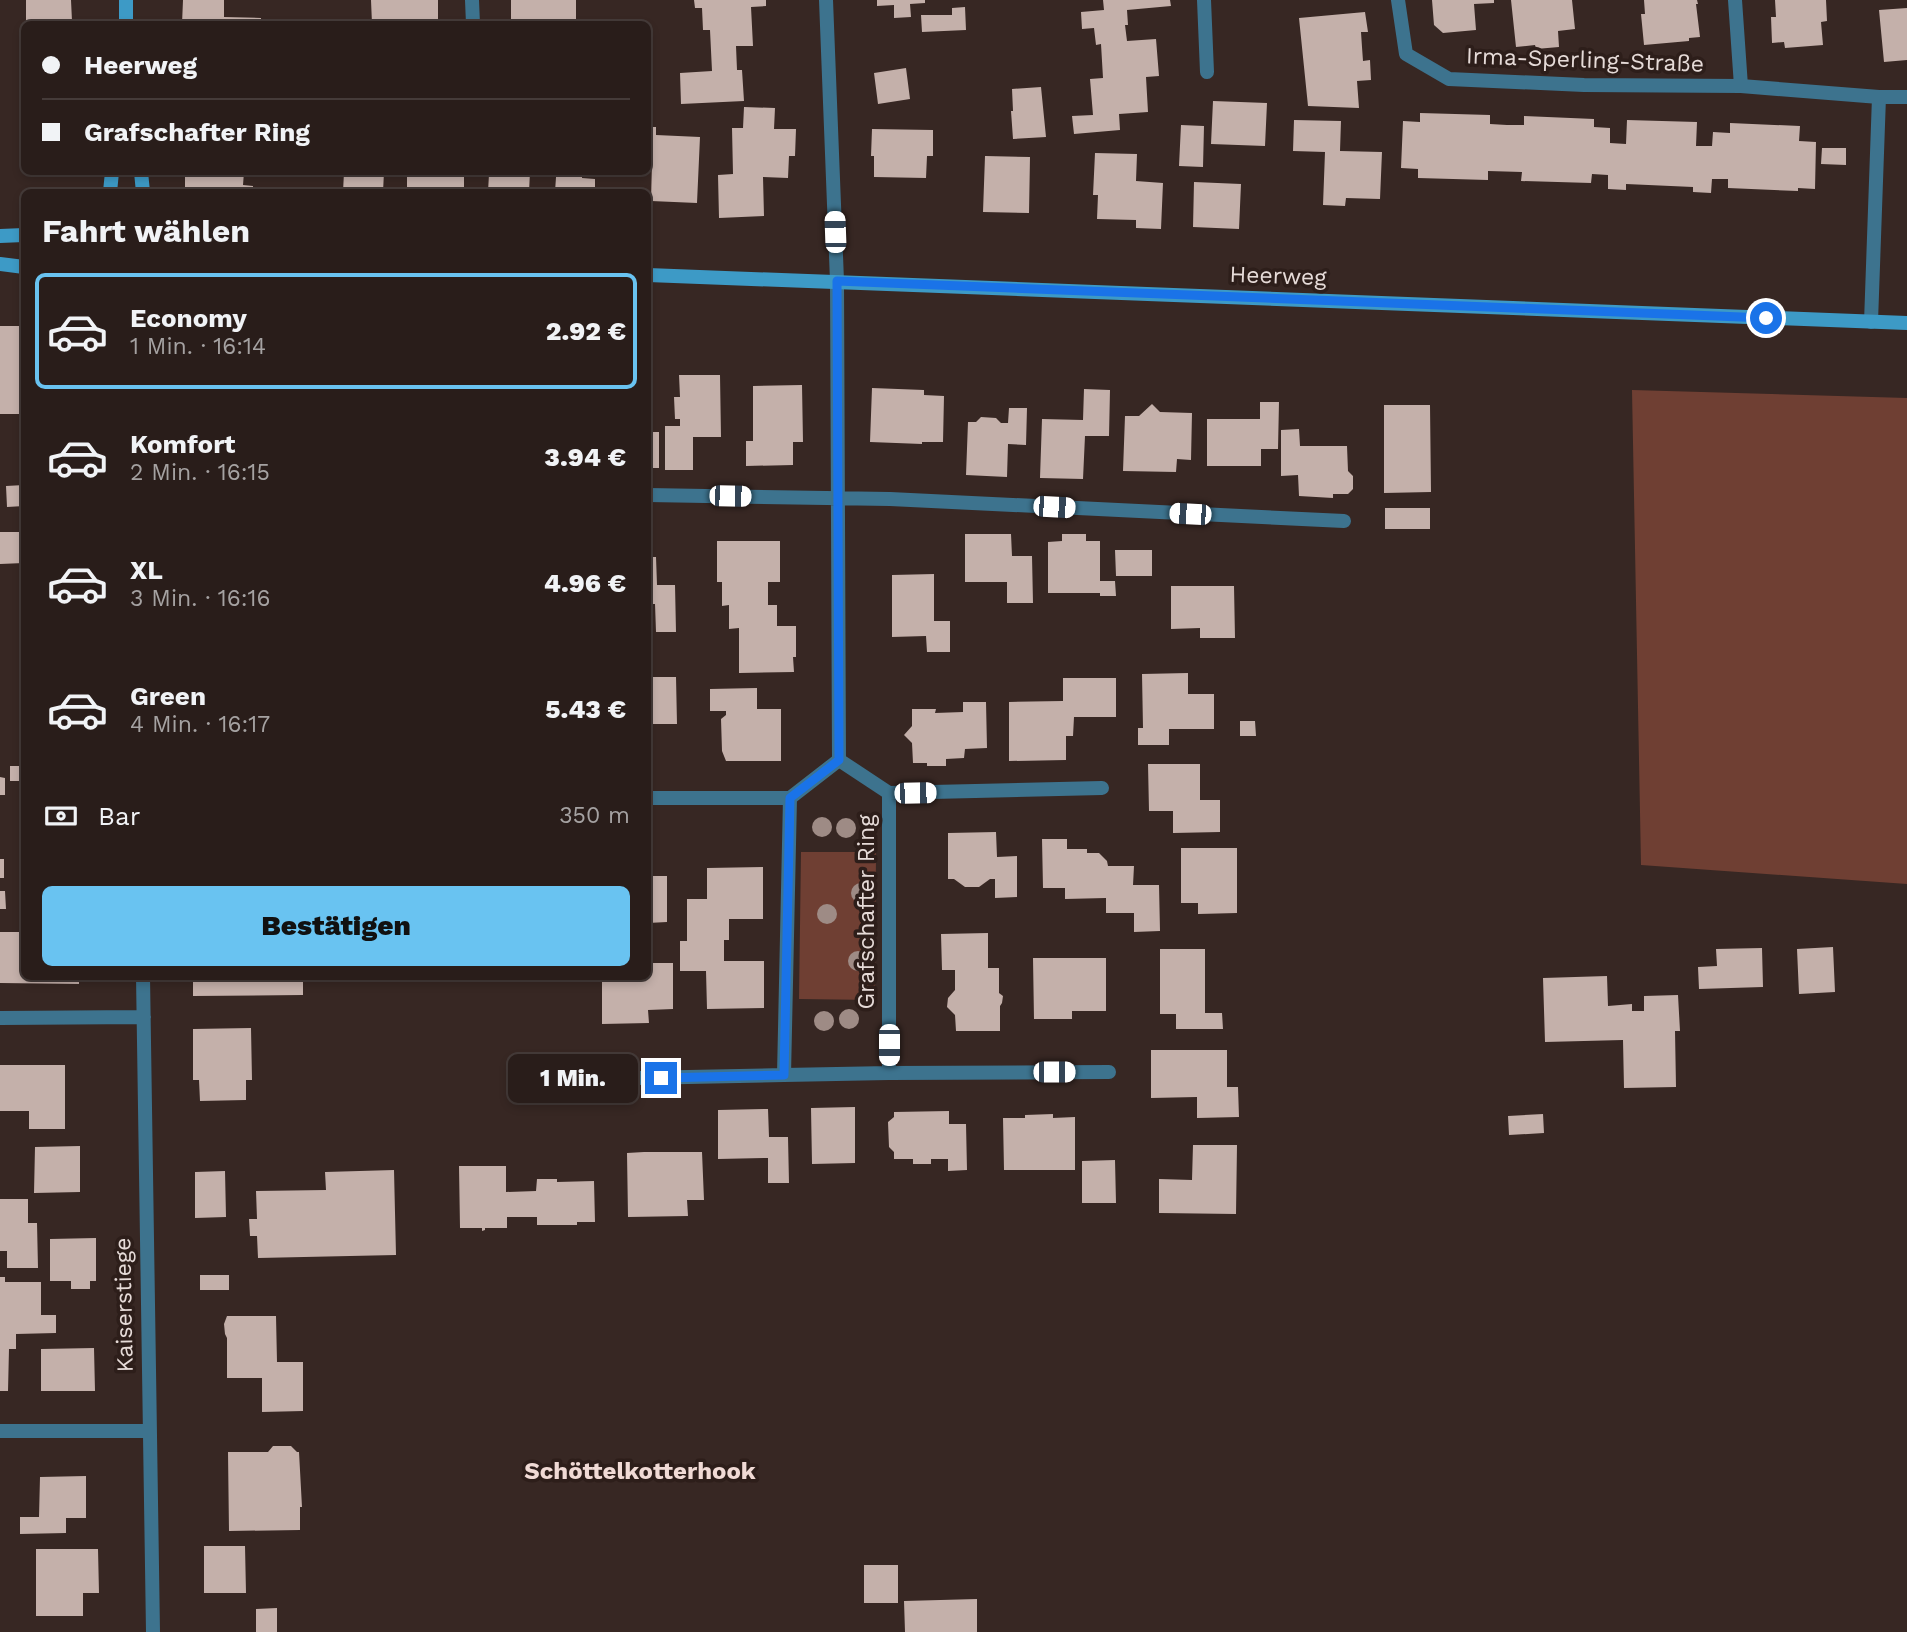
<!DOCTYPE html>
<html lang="de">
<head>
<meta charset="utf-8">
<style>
	:root { --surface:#291d1a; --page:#352a27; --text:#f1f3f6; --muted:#a5a2a2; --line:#453b39; --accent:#69c3f1 }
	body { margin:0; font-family:"Work Sans",sans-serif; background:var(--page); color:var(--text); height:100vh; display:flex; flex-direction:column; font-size:26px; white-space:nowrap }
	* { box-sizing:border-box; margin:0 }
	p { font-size:23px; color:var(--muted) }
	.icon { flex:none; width:38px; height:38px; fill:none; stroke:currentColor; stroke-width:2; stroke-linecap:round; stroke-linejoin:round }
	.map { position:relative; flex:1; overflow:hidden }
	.side { position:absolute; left:21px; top:189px; width:630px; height:791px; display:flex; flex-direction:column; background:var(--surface); border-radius:10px; box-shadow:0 4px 10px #0003,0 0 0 2px var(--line) }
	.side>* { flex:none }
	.top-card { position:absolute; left:21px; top:21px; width:630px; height:154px; border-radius:10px; box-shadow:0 4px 10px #0003,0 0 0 2px var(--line); display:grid; align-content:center; height:154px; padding:0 21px; background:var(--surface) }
	.end { position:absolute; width:32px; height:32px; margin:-16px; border:9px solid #1a73e8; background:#fff; box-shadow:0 0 0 4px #fff }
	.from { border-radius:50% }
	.bubble { position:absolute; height:49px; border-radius:10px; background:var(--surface); box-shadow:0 4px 10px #0003,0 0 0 2px var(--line); font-size:23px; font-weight:800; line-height:49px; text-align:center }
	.car { position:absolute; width:21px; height:42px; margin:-21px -10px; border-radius:9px; box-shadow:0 0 5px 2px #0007; background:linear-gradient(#fff 24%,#345 0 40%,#fff 0 76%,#345 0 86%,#fff 0) }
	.top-card b { display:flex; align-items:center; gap:24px; height:66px; font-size:26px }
	.top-card b+b { border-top:2px solid var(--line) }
	.top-card i { width:18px; height:18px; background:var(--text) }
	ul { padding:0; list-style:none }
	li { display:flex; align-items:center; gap:21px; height:116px; margin:0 14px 10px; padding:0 7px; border:4px solid transparent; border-radius:10px }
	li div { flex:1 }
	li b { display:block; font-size:26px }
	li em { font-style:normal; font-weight:800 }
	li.on { border-color:var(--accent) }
	li>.icon { width:63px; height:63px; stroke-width:1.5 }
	h2 { padding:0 21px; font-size:32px; line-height:84px }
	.pay { display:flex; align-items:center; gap:18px; height:77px; padding:0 21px; font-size:26px }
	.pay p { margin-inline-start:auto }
	.primary-button { display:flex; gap:14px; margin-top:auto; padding:14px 21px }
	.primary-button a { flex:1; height:80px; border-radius:10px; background:var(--accent); color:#111; font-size:28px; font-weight:800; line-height:80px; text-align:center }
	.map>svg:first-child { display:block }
</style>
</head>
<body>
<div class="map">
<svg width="1907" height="1632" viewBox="0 0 1907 1632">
	<rect width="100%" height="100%" fill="#372723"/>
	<path fill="#6f3f33" d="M1632,390L1907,398V884L1641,865Z
		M801,852H876L875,1000L799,999Z"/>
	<path fill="#c4b0aa" d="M26,0H71L72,21L26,22Z
		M183,0H224V17L261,18V24H182Z
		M371,0H438V24H372Z
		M511,0H576V24H550V23H511Z
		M694,0H766V6L751,7L753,46H736L737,70H742L744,101L681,104L680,73L712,71L710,30H703L702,8H695Z
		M877,0H925V3L910,4L911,17L894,18V5L877,6Z
		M1103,0H1170L1171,6L1127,10L1128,25H1125L1127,41L1156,39L1159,76L1146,77L1148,112L1119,114L1120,130L1074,134L1072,116L1093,115L1090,79L1103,78L1101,44L1096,45L1094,28L1082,29L1081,12L1104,10Z
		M1432,0H1494V3L1474,4L1476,30L1443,33L1434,25Z
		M1511,0H1572L1575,29L1558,31L1559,47L1536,49L1535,45L1516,47Z
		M1644,0H1697L1698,4H1696L1700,37L1689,38V41L1644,45L1641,14H1645Z
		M1775,0H1826L1827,21L1821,22L1823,45L1785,48L1784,42L1772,43L1771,17H1776Z
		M965,7L966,30L922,32L921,15H952V8Z
		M1907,8V60L1884,62L1879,10Z
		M1365,12L1368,32H1361L1362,47L1363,61L1370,60L1371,80L1357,81L1359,108L1308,106L1299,18Z
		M906,68L910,99L878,104L874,73Z
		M1041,87L1046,137L1013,139L1011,111H1013L1012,89Z
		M1213,101L1267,103L1265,146L1211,144Z
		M744,107L775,108L774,129H796L795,156H789L788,178L763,177L764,216L719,218L718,175L733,174L732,128H743Z
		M1420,113L1490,115V124L1507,125H1524V116L1594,119V127L1610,128V143L1626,144L1627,120L1697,122L1696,146H1712L1713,132L1730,133V123L1800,126L1799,141L1816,142L1815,189L1798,188V191L1728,188V179H1712L1711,193L1693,192V187L1626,184V190L1608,189V175L1592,174L1591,183L1521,181L1522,172L1488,171V180L1418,178V169L1401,168L1403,121L1420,122Z
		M1294,120L1341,121L1340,151L1382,152L1380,199L1346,198L1345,206L1323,205L1325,152L1293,151Z
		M1181,125L1204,126L1203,167L1179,166Z
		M648,127H656V135L700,137L697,203L651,201L652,162H648Z
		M872,129L933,130V156H927L926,178L874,177V156H871Z
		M1822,148H1846V165L1821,164Z
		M1095,153L1137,154L1136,181L1163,183L1161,229L1136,228V220L1097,219L1098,195H1093Z
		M985,156L1030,157L1029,213L983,212Z
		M185,172H244L243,185L253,186V192H185Z
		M344,172H384L383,192H343Z
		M407,172H464V192H407Z
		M491,172H530L529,192H488L489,174H491Z
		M561,172H582V178L595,179V192H555L556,177H560Z
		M1194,182L1241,184L1239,229L1193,227Z
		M0,326H24V352H22V368H24V414H0Z
		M679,375H720L721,437H693V470H665V426H680V419H675L674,397H680Z
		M802,385L803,442H793V465L746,466V441H753V386Z
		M872,388L924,390V395L944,396L943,442H922V444L870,442Z
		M1084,389L1110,390L1109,436H1085L1083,479L1040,478L1042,419L1083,420Z
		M1260,402H1279L1278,449H1261V466H1207V419H1260Z
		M1152,404L1160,412L1192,413L1191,460L1177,459L1176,472L1123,471L1125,416H1139Z
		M1384,405H1430L1431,492L1384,493Z
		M1009,408H1027L1026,445L1008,444L1007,477L966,475L968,422H976L981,417L996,418L1001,423H1008Z
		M1299,429L1300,446H1347L1348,471L1353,476V489L1348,494H1333V498L1299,496L1298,475L1281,476V430Z
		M648,432H659V468H648Z
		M24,485V506L7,507L6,486Z
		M1385,508H1430V529H1385Z
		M0,532H24V563L0,564Z
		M965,534H1011L1012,556H1032L1033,603H1007V582H965Z
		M1062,534H1086V541H1100V581H1115L1116,596H1100V593H1048V542L1062,541Z
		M717,541H780V582H768V605H777V626H796V657H793L794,672L739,673V628L729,629V605L722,606V582H717Z
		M1115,550H1152V576H1116Z
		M648,557H656L657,585H675L676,632H656L655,604H648Z
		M934,574V621H950V652H927L926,636L892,637V575Z
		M24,583V629H21L20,584Z
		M1171,586H1234L1235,638H1200V628L1171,629Z
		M1188,673V694H1214V729H1169V745H1138V728H1143L1142,674Z
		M651,677H676L677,724H653V738H648V686H651Z
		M1063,678H1116V717H1074L1073,736H1066V760L1009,761V702L1063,701Z
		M757,688V709H781V761H726L722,751L721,719L726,715V711H710V689Z
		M963,702H986L987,748L965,749L964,758L946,759V766H927V763H913L912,743L904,735L912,726V709H936L935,713L963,712Z
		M1240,721H1255L1256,736H1240Z
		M1148,764H1200V800H1220V832L1173,833V811H1149Z
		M10,766H24V781H10Z
		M0,777L5,778V795H0Z
		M996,832L997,857L1017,856V897L995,898V879H990L979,887H965L954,879H948V833Z
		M1042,839H1067V849H1087V853H1099L1107,861L1108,866H1134L1133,885H1159L1160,931L1134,932V913H1106V898L1065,899V888H1043Z
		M1181,848H1237V913L1198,914V903H1181Z
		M0,859H4V878H0Z
		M763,867V919H729V940H724V961H764V1008L707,1009L706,971H680V941H687V899H707V868Z
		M648,876H667V922L648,923Z
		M0,891H5L6,909H0Z
		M0,932H24V976H79V984L0,983Z
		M988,933V968H999V993L1003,996L1002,1003L1000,1006V1031H956L955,1015L947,1007L948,998L955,990V970H942L941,934Z
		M1833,947L1835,992L1799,994L1797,949Z
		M1762,948L1763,987L1699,989L1698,967L1717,966L1716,949Z
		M1160,949H1205V1013H1222L1223,1029H1176V1014H1160Z
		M1033,958H1106V1011H1072V1019H1034Z
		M648,963H673V1009L648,1010L649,1023L602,1024V976H648Z
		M193,976H303V995L193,996Z
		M1607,976L1608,1006L1632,1004V1011H1644V996L1678,995L1680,1031H1675L1676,1087L1624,1088L1623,1040L1545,1042L1543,978Z
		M251,1028L252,1080H246V1100L200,1101L199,1080H193V1029Z
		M1151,1050H1227V1087H1238L1239,1117L1197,1118V1097L1151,1098Z
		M0,1065H65V1129H29V1111H0Z
		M855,1107V1163L812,1164L811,1108Z
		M768,1109L769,1137H788L789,1183H768V1158L718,1159V1110Z
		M949,1111V1124H966L967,1170L948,1171V1159H931V1164H913V1159H894V1152L889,1147L888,1122L894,1117V1112Z
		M1053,1114V1118L1075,1117V1170H1004L1003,1118H1025V1115Z
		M1543,1114L1544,1133L1509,1135L1508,1116Z
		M1193,1145H1237L1236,1214L1159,1213V1179L1192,1180Z
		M80,1146V1192L34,1193L35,1147Z
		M644,1152H702L704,1200H687L688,1216L628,1217L627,1153Z
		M1115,1160L1116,1203H1082V1161Z
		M459,1166H506V1192L536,1191L537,1179H557V1182L594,1181L595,1222H577V1225H537V1217H507V1228H485V1230L482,1231V1228H460Z
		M394,1170L396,1255L258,1258L257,1236H250L249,1219H257L256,1191L326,1190L325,1172Z
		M225,1171L226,1217L195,1218V1172Z
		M0,1199H28V1223H37L38,1268H7V1251H0Z
		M96,1238V1281H90V1289H71V1281H50V1239Z
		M200,1275H229V1290H200Z
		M0,1277H5V1282H41V1315H56V1333L16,1334V1349H9L8,1391H0Z
		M227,1316H276L277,1362H303V1411L262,1412V1378H227V1338L225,1334L224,1324Z
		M94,1348L95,1391H41V1349Z
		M273,1446H291L297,1452H299L302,1507H300V1530L229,1531L228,1452H268Z
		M86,1476V1518H66V1533L20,1534V1517H39L40,1477Z
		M204,1546H245L246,1593H204Z
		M36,1549H98L99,1593H83V1616H36Z
		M864,1565H898V1603H864Z
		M977,1599V1632H905L904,1601Z
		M277,1608V1632H256V1609Z"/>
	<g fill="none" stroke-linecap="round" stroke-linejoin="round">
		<path stroke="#3d738e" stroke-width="14" d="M472,0L473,24
			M826,0L837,281L839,760L790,798L784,1075L889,1073V793L839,760
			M1204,0L1207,72
			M1398,0L1406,54L1449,79L1584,85L1741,86L1879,97
			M1735,0L1741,86
			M1871,322L1879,97H1907
			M648,495L890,499L1344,521
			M889,793L1102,788
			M648,798H790
			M143,976L153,1632
			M0,1018L144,1017
			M889,1073L1109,1072
			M587,1079L784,1075
			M0,1431H149"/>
		<path stroke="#3d9ac6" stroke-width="14" d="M126,24V0
			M141,172L143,192
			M110,192L112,172
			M0,236L24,235
			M0,264L24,267
			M648,275L1907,323"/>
	</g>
	<g fill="#9e8b85">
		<circle cx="822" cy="827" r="10"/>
		<circle cx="846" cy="828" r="10"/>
		<circle cx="861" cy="893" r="10"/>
		<circle cx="827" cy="914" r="10"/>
		<circle cx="858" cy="961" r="10"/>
		<circle cx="849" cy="1019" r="10"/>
		<circle cx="824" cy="1021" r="10"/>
	</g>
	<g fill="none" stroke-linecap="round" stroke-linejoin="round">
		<path stroke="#1a73e8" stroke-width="9" d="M661,1078L784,1075L790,798L839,760L837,281L1766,318"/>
	</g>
	<g text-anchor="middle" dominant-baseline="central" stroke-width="7" stroke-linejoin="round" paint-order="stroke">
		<g font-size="23" fill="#e6dbd8" stroke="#2d1e1a">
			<text transform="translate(1585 60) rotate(2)">Irma-Sperling-Straße</text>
			<text transform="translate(1278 276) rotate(2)">Heerweg</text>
			<text transform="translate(866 912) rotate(-90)">Grafschafter Ring</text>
			<text transform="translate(124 1305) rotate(-91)">Kaiserstiege</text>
		</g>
		<g font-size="24" font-weight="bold" fill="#f0dad5" stroke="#2d1e1a">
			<text x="640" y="1471">Schöttelkotterhook</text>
		</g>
	</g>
</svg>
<i class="end from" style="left:1766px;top:318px"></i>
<i class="end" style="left:661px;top:1078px"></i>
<div class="bubble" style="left:508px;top:1054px;width:130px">1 Min.</div>
<i class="car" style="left:835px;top:232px;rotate:358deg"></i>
<i class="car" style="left:730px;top:496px;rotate:91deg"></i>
<i class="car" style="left:1054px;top:507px;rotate:93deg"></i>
<i class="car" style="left:1190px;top:514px;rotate:273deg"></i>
<i class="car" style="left:915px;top:793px;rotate:89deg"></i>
<i class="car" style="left:889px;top:1045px;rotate:180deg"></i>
<i class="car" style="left:1054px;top:1072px;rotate:90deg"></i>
<div class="top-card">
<b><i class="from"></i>Heerweg</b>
<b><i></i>Grafschafter Ring</b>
</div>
<section class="side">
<h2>Fahrt wählen</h2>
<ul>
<li class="on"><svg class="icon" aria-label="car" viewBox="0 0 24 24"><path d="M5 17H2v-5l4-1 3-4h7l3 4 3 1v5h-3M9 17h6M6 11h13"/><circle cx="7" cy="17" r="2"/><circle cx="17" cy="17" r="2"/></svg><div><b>Economy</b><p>1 Min. · 16:14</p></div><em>2.92 €</em></li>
<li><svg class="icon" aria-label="car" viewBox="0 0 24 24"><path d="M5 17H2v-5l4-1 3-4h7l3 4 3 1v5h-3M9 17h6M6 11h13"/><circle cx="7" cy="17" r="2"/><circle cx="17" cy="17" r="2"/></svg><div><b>Komfort</b><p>2 Min. · 16:15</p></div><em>3.94 €</em></li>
<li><svg class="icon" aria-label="car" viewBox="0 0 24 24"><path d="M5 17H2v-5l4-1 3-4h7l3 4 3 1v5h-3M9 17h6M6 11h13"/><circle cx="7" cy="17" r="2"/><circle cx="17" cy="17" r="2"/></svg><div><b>XL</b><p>3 Min. · 16:16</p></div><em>4.96 €</em></li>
<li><svg class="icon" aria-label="car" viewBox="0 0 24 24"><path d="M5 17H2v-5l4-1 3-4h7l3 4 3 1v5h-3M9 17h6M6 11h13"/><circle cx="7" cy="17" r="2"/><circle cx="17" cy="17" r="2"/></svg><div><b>Green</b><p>4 Min. · 16:17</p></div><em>5.43 €</em></li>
</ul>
<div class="pay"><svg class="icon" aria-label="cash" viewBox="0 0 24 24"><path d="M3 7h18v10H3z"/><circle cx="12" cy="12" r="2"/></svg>Bar<p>350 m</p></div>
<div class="primary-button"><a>Bestätigen</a></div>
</section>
</div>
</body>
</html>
